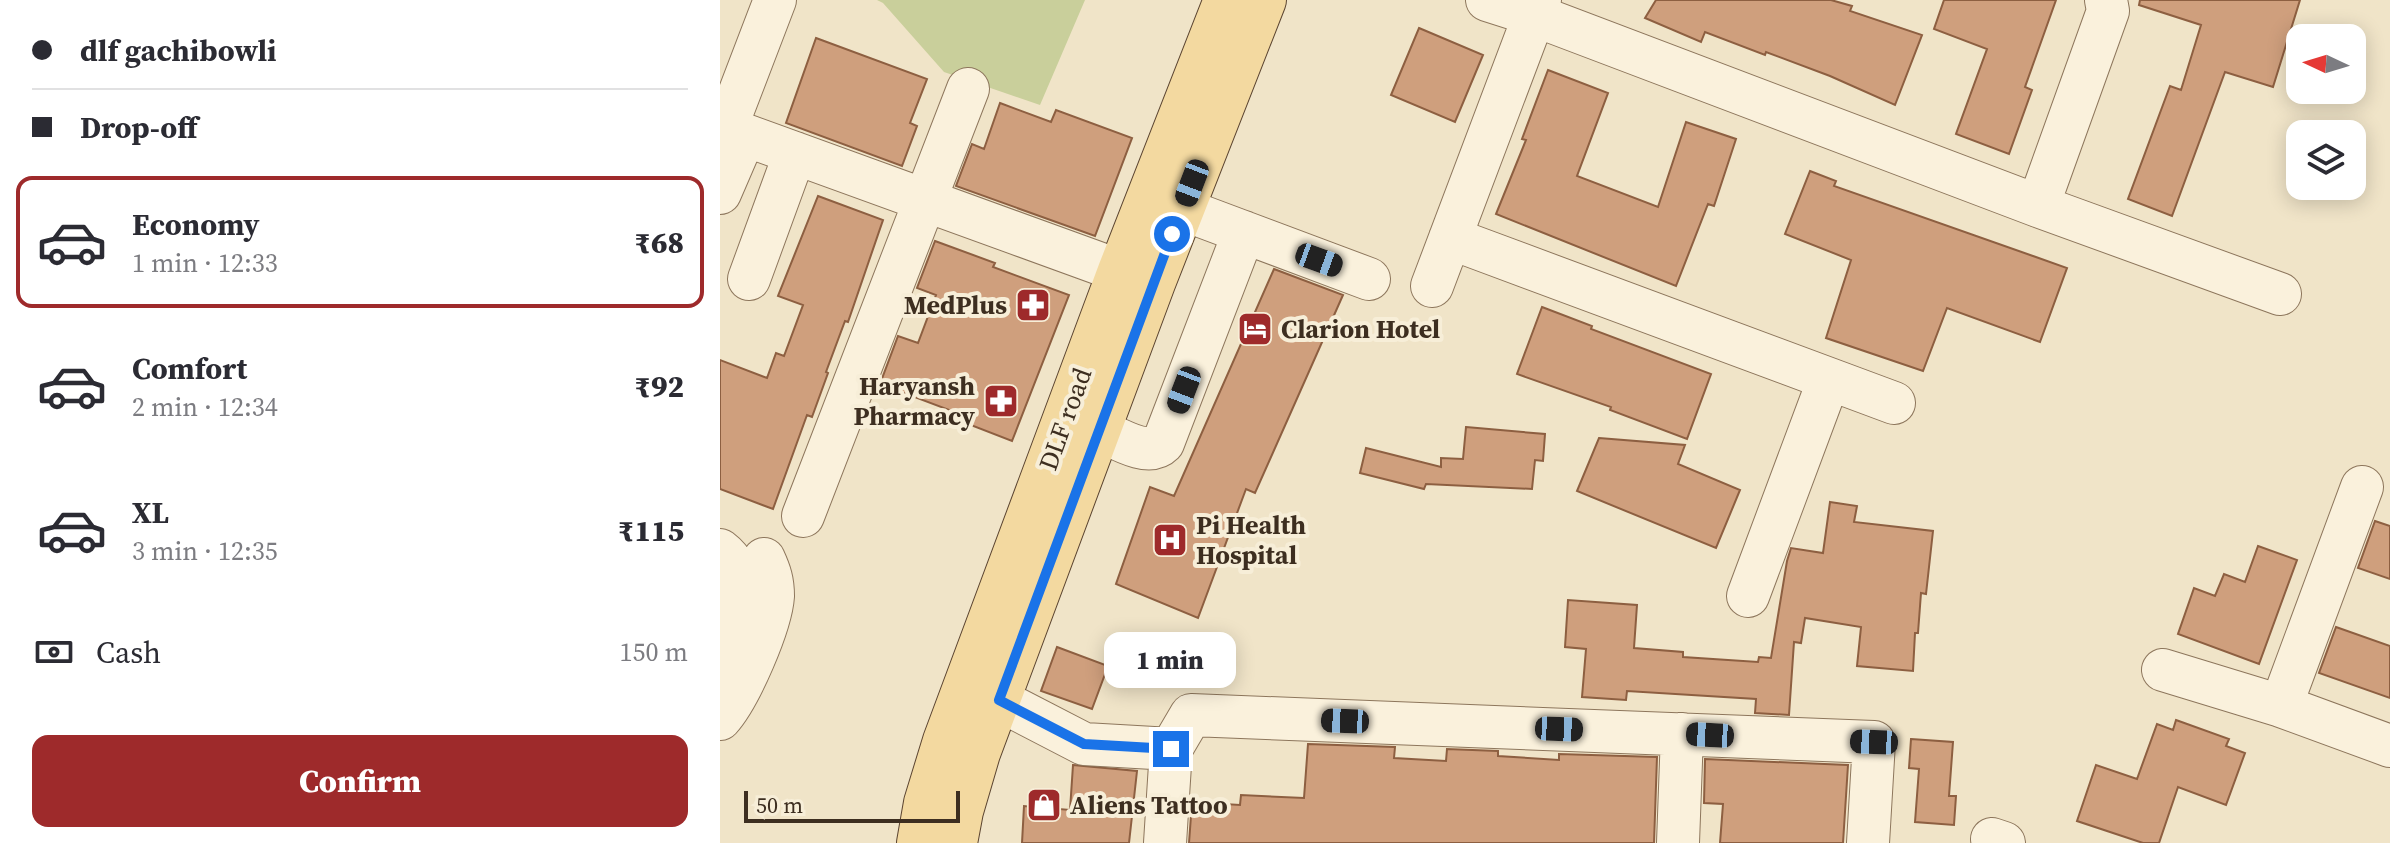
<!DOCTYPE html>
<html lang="en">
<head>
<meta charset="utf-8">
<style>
	:root { --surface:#fff; --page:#f7f7f7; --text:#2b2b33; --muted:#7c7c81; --line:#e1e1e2; --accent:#9e2a2b }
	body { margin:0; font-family:"Source Serif 4",serif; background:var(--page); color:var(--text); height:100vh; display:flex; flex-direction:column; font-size:30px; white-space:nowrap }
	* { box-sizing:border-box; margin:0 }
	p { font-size:26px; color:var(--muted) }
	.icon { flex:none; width:44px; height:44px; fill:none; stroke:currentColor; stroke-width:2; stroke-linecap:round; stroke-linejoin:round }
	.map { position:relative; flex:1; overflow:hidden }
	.details { display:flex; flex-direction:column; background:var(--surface); width:720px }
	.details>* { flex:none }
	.guide { display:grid; align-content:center; height:176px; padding:0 32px; background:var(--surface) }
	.needle { width:52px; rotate:274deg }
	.controls { position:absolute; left:1566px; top:24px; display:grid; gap:16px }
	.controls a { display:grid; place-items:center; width:80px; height:80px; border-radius:16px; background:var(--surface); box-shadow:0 4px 20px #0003; font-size:40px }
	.scale { position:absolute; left:24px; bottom:20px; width:216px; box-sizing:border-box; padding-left:8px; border:4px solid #3d2e20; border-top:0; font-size:22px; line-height:28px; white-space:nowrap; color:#3d2e20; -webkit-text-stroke:6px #f7eed8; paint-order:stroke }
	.end { position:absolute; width:36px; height:36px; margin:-18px; border:10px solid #1a73e8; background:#fff; box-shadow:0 0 0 4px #fff }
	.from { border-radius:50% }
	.bubble { position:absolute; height:56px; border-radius:16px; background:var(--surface); box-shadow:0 4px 20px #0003; font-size:26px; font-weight:800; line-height:56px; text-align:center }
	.car { position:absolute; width:24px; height:48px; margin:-24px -12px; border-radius:10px; box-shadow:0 0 6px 2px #0007; background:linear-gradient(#222 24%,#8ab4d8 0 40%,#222 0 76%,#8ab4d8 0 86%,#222 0) }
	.guide b { display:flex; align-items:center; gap:28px; height:76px; font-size:30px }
	.guide b+b { border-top:2px solid var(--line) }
	.guide i { width:20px; height:20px; background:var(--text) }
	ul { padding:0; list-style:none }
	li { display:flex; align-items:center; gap:24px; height:132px; margin:0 16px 12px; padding:0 16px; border:4px solid transparent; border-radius:16px }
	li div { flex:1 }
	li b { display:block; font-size:30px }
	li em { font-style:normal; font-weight:800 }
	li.on { border-color:var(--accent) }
	li>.icon { width:72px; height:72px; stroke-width:1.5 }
	.pay { display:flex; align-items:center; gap:20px; height:88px; padding:0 32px; font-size:30px }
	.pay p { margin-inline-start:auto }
	.cta { display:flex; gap:16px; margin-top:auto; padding:16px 32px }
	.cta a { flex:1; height:92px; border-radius:16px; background:var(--accent); color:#fff; font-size:32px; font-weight:800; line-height:92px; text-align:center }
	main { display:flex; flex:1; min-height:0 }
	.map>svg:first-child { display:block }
</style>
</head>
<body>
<main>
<section class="details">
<div class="guide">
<b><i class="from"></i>dlf gachibowli</b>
<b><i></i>Drop-off</b>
</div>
<ul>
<li class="on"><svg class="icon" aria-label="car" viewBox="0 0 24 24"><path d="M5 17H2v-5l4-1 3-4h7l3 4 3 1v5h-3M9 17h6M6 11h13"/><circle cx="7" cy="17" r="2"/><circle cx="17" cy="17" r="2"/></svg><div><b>Economy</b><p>1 min · 12:33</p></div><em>₹68</em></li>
<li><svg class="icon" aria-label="car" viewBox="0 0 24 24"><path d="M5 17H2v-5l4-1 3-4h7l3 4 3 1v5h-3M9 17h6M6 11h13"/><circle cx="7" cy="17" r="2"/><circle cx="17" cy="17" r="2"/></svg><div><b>Comfort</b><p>2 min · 12:34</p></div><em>₹92</em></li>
<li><svg class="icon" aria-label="car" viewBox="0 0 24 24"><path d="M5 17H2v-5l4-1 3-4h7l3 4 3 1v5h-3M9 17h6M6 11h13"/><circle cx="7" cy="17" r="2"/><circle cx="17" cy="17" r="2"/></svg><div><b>XL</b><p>3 min · 12:35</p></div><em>₹115</em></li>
</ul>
<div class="pay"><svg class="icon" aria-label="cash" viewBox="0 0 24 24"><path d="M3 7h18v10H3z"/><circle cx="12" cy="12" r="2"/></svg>Cash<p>150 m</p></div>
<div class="cta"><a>Confirm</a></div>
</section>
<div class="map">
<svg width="1670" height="843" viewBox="0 0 1670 843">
	<rect width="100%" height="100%" fill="#f0e4c8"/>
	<path fill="#c9cf9b" d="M157,0H365L320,105L224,72L163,3Z"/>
	<path fill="#cf9f7d" stroke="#8d5f41" stroke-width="2" d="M936,0H1111L1132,6L1130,11L1202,35L1175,105L1110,76L1046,52L1045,55L985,32L981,42L925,18Z
		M1224,0H1336L1305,87L1312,90L1289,154L1236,134L1267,49L1214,29Z
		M1420,0H1580L1553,87L1505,72L1452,216L1408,199L1450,86L1461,90L1481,25L1419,5Z
		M699,28L763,55L735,122L671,95Z
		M96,38L207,79L190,123L197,126L182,166L66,123Z
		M828,70L888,93L857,176L938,207L966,122L1016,139L994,206L988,204L956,286L776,214L806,140L802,139Z
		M280,103L331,122L336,110L412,138L375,236L236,186L252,144L264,149Z
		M1090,171L1116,181L1114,186L1347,268L1320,342L1227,308L1203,371L1106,338L1131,260L1065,234Z
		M98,196L163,220L128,322L125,321L106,372L108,373L92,417L87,415L53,509L0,489V360L47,378L56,353L64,356L83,305L58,296Z
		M215,241L275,263L273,267L349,295L292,441L230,417L232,411L160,384L178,336L198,343L216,295L197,288Z
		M554,269L623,295L535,493L526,489L478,618L396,584L430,487L454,496Z
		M822,307L872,326L871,329L991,374L967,439L890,410L891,407L797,374Z
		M746,427L825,434L823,461L815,460L812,489L706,484L704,489L640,473L646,448L721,467V458L743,459Z
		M879,438L965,445L958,464L1020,490L996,548L857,491Z
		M1110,502L1137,506L1134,522L1213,531L1206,594L1201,593L1198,633H1195L1193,671L1137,666L1141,627L1085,618L1081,643L1074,642L1069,715L1035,713L1036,699L907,691L906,700L862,697L866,649L845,647L848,600L917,605L914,648L963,652V657L1038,662L1039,657L1051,658L1067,561L1071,548L1103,553Z
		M1655,521L1670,526V579L1638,568Z
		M1538,546L1577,560L1539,664L1458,634L1474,588L1495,596L1504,574L1525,582Z
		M1616,627L1670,646V698L1599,673Z
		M337,647L388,666L372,709L321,691Z
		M1456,720L1509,739L1506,746L1525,753L1506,805L1458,787L1439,843H1423L1357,821L1376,765L1417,779L1437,724L1453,730Z
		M1191,739L1233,742L1229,796H1236L1234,825L1195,822L1199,769L1189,768Z
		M588,744L675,747L674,758L726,761L727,749L778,751V756L839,760V754L937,757L934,843H469L472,802L520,805L521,795L584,798Z
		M985,759L1128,765L1123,843H1000L1003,804L984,803Z
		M353,765L417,771L409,843H302L304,806L350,810Z"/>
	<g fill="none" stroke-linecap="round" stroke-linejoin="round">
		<g stroke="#8d765c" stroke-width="44">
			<path id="minor" d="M55,0L6,128L400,271
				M767,0L814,15L1318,206L1560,294
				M0,193L25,135
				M1318,206L1388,11L1386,0
				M462,209L649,279
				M730,238L1174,403
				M29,279L75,153
				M712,286L820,0
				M379,430C397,438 428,458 443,443L524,232
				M1642,487L1561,706L1670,746
				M83,516L248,89
				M0,550C37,578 12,628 0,662
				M1028,596L1109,379
				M1443,670L1561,706
				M279,700L364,744L451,749
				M0,719C20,697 51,625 53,596C53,581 50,572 44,559
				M1272,839L1284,843
				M445,843L451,749L471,715L1154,742L1148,843
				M958,843L962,734"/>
		</g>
		<g stroke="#5b4430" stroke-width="46">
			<path id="major" d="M199,843L206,803L225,741L400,271L506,0
				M235,843L241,811L258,753L433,283L544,0"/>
		</g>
		<use href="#minor" stroke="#faf1dc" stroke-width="42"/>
		<use href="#major" stroke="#f3d9a0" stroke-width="44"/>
	</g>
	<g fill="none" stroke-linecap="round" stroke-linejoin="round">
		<path stroke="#1a73e8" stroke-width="10" d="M451,749L364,744L279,700L452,234"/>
	</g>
	<defs>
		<g id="pharmacy-square" transform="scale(1.8)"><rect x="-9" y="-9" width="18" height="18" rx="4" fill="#9e2a2b" stroke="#f7eed8"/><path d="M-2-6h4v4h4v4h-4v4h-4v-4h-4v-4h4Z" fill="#fff"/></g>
		<g id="hotel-square" transform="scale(1.8)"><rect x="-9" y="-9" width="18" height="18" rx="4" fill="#9e2a2b" stroke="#f7eed8"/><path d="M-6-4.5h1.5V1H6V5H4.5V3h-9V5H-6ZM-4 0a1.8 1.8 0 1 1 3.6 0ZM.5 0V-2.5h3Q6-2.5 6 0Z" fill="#fff"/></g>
		<g id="hospital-square" transform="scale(1.8)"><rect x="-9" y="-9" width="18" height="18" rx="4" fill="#9e2a2b" stroke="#f7eed8"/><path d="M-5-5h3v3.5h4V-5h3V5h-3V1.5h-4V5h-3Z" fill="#fff"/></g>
		<g id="shop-square" transform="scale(1.8)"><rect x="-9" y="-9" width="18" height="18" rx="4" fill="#9e2a2b" stroke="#f7eed8"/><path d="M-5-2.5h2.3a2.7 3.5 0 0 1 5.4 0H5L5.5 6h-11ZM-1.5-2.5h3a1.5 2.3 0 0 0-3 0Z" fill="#fff"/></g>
	</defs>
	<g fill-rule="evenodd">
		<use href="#pharmacy-square" x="313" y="305"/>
		<use href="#hotel-square" x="535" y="329"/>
		<use href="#pharmacy-square" x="281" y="401"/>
		<use href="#hospital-square" x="450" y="540"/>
		<use href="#shop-square" x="324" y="805"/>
	</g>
	<g text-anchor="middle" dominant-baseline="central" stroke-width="8" stroke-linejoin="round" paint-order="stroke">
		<g font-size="26" font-weight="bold" fill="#3d2e20" stroke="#f7eed8" text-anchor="start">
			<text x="287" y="305" text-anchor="end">MedPlus</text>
			<text x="561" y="329">Clarion Hotel</text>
			<text x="255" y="386" text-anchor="end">Haryansh<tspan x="255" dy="30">Pharmacy</tspan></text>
			<text x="476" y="525">Pi Health<tspan x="476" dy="30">Hospital</tspan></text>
			<text x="350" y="805">Aliens Tattoo</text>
		</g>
		<g font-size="26" fill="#3d2e20" stroke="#f7eed8">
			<text transform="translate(345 419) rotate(-70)">DLF road</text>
		</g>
	</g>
</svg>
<div class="controls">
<a><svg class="needle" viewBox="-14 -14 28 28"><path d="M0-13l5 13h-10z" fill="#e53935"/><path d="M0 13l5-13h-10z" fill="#7c7c81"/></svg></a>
<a><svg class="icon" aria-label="layers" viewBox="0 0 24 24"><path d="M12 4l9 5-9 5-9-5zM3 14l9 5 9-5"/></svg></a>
</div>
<div class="scale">50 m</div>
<i class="end from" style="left:452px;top:234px"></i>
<i class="end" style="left:451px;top:749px"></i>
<div class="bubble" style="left:384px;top:632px;width:132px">1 min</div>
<i class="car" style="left:472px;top:183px;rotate:201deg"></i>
<i class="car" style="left:599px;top:260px;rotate:110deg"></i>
<i class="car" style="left:464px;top:390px;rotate:201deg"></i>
<i class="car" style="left:625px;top:721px;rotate:272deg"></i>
<i class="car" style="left:839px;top:729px;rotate:92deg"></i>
<i class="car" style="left:990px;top:735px;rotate:273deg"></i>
<i class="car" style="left:1154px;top:742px;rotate:272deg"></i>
</div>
</main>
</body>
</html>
